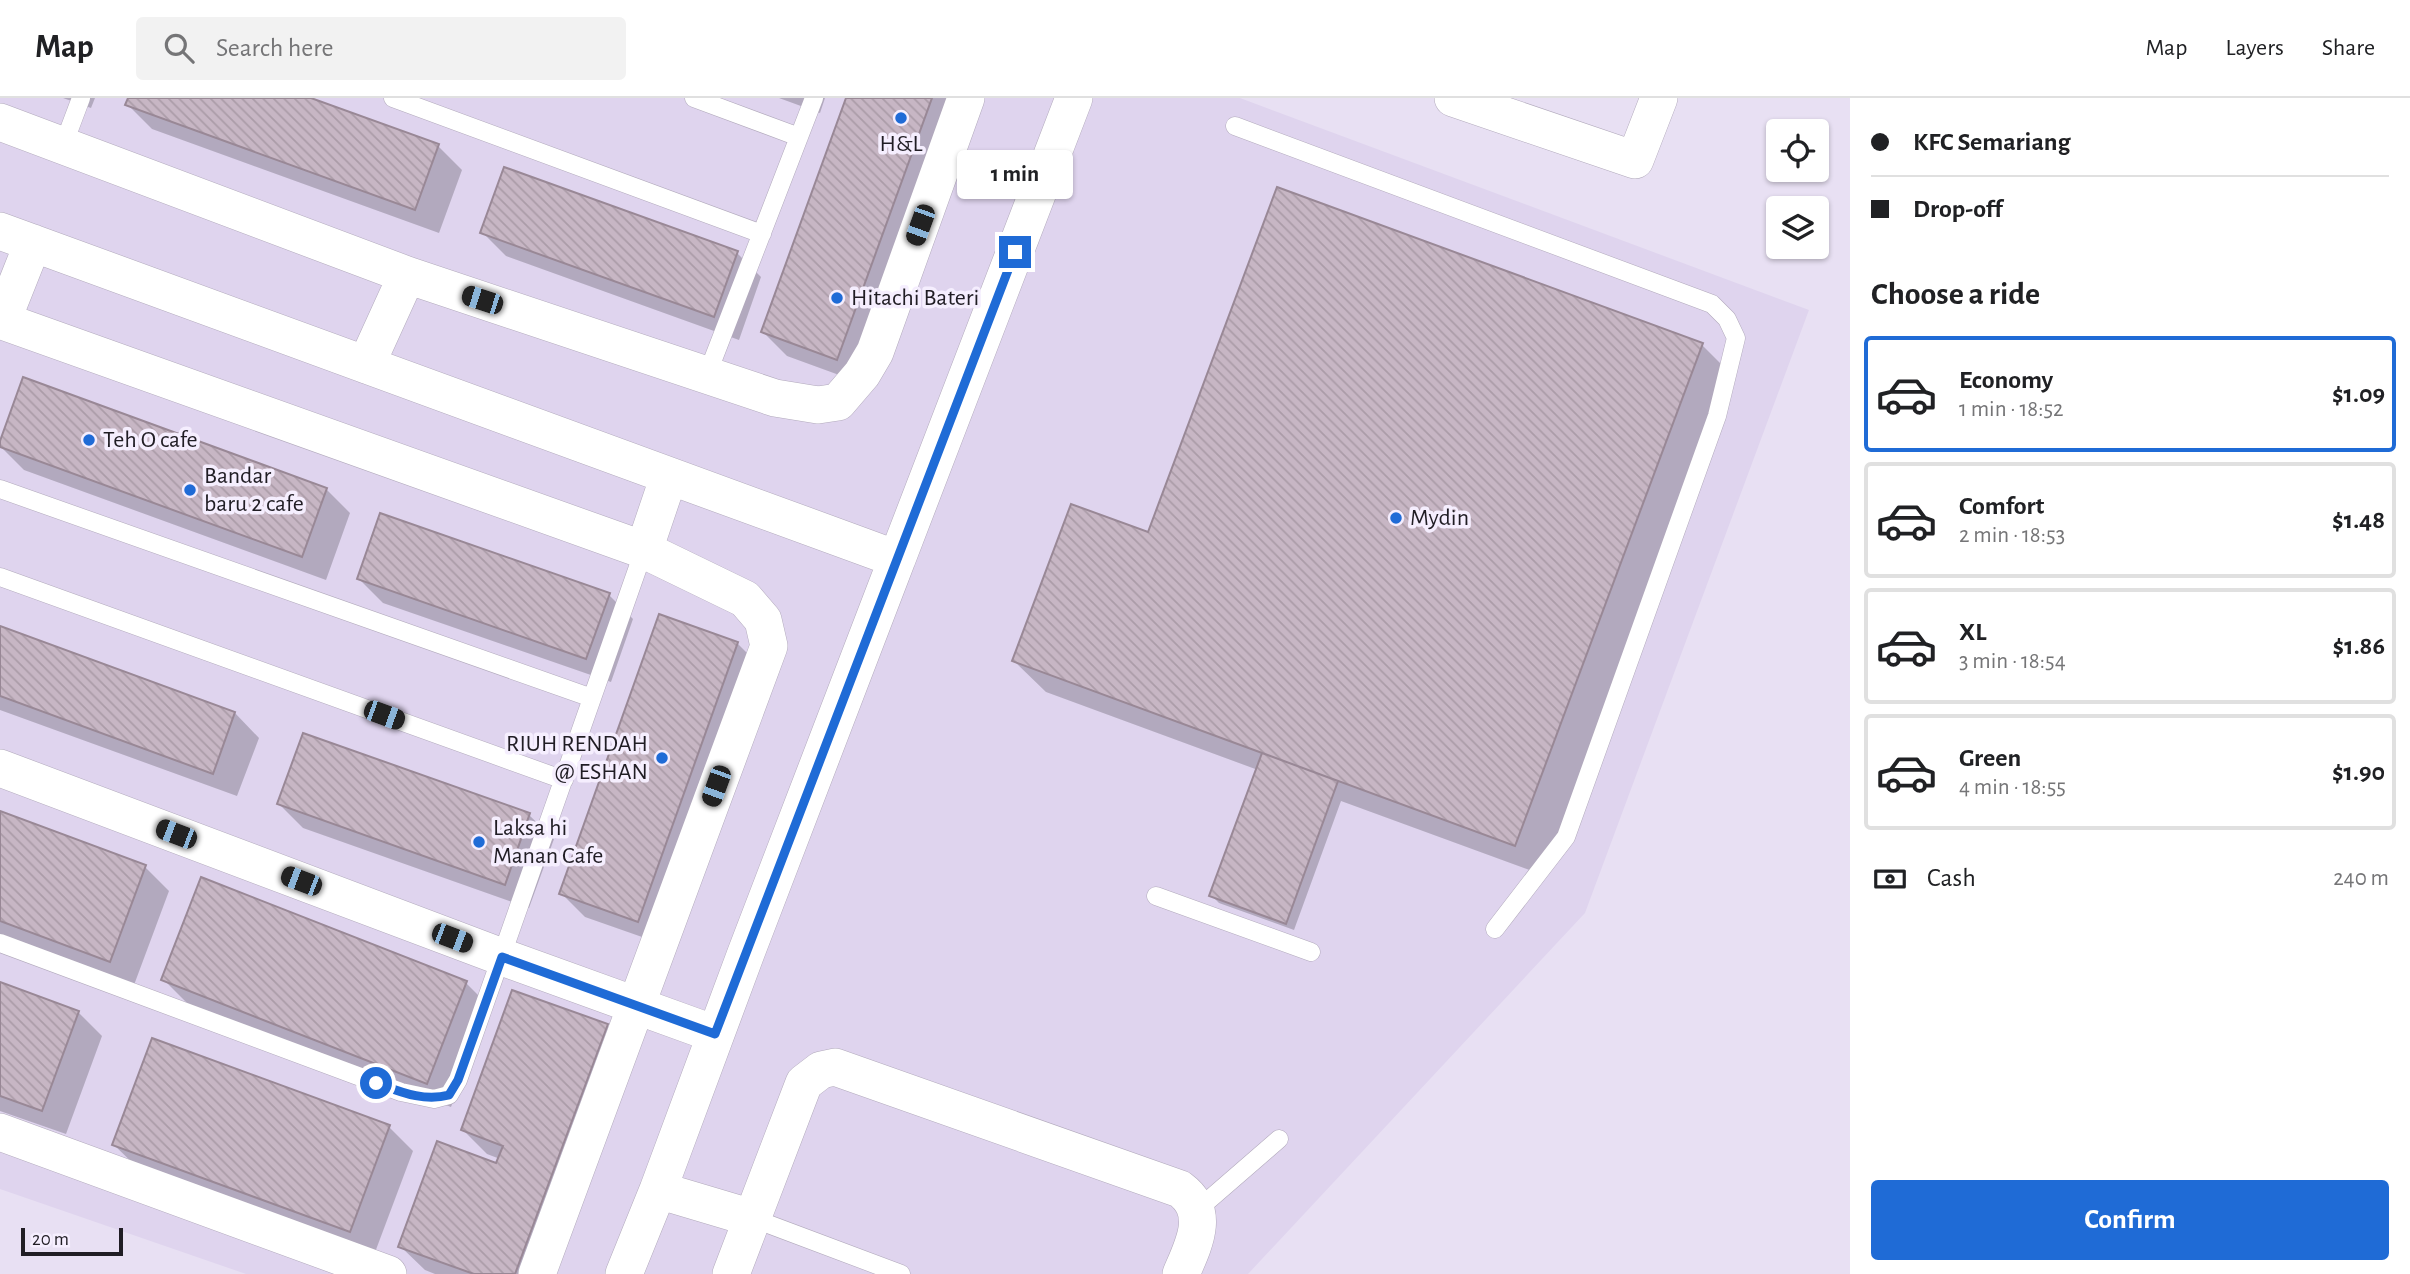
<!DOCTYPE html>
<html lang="en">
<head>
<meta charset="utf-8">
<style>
	:root { --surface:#fff; --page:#f2f2f2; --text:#202124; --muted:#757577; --line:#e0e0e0; --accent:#1f6bd6 }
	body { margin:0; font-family:"Alegreya Sans",sans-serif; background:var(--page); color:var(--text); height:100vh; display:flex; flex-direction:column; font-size:26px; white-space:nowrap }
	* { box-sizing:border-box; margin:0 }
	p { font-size:23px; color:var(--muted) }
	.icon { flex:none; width:38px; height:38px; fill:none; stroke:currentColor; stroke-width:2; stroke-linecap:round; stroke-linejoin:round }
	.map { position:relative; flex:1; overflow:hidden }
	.drawer { display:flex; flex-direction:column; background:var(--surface); width:560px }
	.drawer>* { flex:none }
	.guide { display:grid; align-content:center; height:154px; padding:0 21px; background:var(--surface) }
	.controls { position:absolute; left:1766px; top:21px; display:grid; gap:14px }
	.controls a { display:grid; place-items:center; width:63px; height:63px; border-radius:7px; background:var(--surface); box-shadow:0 2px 5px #0004; font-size:35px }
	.scale { position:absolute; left:21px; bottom:18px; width:102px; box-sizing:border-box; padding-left:7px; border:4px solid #201d24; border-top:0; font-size:19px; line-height:24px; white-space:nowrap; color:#201d24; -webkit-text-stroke:5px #f5eefe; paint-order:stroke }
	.end { position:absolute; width:32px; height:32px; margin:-16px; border:9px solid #1f6bd6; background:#fff; box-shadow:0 0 0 4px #fff }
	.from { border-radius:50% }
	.bubble { position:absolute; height:49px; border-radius:7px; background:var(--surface); box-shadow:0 2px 5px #0004; font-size:23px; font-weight:700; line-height:49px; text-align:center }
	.car { position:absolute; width:21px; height:42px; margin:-21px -10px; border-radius:9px; box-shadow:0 0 5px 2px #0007; background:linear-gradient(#222 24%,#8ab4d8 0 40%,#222 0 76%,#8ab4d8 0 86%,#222 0) }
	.guide b { display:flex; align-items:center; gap:24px; height:66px; font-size:26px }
	.guide b+b { border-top:2px solid var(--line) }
	.guide i { width:18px; height:18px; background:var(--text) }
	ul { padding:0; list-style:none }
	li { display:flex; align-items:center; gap:21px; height:116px; margin:0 14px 10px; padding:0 7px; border:4px solid var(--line); border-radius:7px }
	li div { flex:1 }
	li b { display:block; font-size:26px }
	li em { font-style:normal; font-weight:700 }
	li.active { border-color:var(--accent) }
	li>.icon { width:63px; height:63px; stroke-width:1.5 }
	h2 { padding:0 21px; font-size:32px; line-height:84px }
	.pay { display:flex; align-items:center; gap:18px; height:77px; padding:0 21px; font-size:26px }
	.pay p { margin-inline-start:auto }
	.primary-button { display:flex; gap:14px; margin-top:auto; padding:14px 21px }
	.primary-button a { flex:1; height:80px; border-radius:7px; background:var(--accent); color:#fff; font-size:28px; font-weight:700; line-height:80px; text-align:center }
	header { display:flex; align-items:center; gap:42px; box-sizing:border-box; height:98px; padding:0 35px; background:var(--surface); border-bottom:2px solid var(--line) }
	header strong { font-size:33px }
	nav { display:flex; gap:38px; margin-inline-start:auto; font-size:24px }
	.search { width:490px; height:63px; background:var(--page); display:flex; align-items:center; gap:18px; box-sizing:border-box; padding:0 24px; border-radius:7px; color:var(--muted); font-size:26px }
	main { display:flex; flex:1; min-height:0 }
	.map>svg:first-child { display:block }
</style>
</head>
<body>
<header>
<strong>Map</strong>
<div class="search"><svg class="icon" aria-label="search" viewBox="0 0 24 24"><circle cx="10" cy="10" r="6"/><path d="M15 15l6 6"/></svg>Search here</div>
<nav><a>Map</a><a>Layers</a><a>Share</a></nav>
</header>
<main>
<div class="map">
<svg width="1850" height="1176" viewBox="0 0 1850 1176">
	<defs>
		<pattern id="building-back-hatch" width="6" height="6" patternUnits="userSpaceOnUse" patternTransform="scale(1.75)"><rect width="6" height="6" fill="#c7b6c4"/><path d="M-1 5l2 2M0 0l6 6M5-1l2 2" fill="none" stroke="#ab9ca8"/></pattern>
	</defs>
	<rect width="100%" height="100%" fill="#e8e0f3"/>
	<path fill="#dfd4ee" d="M0,0H1240L1809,212L1585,815L1248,1176H246L0,1091Z"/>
	<path fill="#0003" d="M63,0H95L91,10Z
		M130,0H305L438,48L462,72L439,135L152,31L128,7Z
		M779,0H825L820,15Z
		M848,0H954L861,285L787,258L763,234Z
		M482,134L737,155L761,179L739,242L506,158Z
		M1702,247L1733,278L1546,778L1341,703L1294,832L1219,805L1211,797L1258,672L1046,594L1014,563L1150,436Z
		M0,348L326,391L350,415L326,482L24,372Z
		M359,481L609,497L633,521L611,584L383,505Z
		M660,518L738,546L762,570L662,846L585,819L561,795Z
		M0,530L235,615L259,640L237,698L0,612Z
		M279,706L529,717L554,741L529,810L303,730Z
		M0,715L145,769L169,793L134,887L0,837Z
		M163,881L466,885L490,909L451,1009L187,905Z
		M0,886L78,914L102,938L66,1036L0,1013Z
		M607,928L631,952L548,1176H435L425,1172L400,1148L497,1067L500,1061L487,1056L463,1032Z
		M389,1029L413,1053L374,1157L139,1071L114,1047Z"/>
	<path fill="url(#building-back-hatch)" stroke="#998896" stroke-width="2" d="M128,0H311L439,46L415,112L125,7Z
		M846,0H932L837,262L761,234Z
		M504,69L738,153L714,219L480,135Z
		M1277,89L1703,245L1515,748L1012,563L1071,406L1148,434Z
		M23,279L327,390L302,459L0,349V343Z
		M380,415L610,495L586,561L357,481Z
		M659,516L738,544L638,824L559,796Z
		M0,528L235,614L213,676L0,598Z
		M303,635L530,715L505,787L277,706Z
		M1262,655L1338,683L1286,826L1209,798Z
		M0,713L146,767L110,864L0,823Z
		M201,779L467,883L427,986L161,882Z
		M0,884L79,913L42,1013L0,998Z
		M512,892L608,926L515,1176H474L398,1149L437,1043L496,1065L503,1048L461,1032Z
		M152,940L390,1027L350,1134L112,1047Z"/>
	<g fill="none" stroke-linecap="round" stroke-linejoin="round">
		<g stroke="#b2aabc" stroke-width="19">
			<path id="lane" d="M393,0L762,136
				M694,0L799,39
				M1235,28L1712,206L1727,221L1736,240L1717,318L1566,739L1495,831
				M63,48L81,0
				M707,277L814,0
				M0,391L592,600
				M0,479L564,682
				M1156,798L1311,854
				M0,845L401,994L434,1001L449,997L458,982L644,452
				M1196,1113L1279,1041
				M752,1120L901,1176"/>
		</g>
		<g stroke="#b2aabc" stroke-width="38">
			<path id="street" d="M1453,0L1635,62L1659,0
				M0,24L407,177L775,300L818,307L838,304L862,276L875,254L966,0
				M0,133L897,461L1074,0
				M0,222L644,452L745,501L763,522L769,548L537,1176
				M2,223L33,145
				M366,267L407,177
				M644,452L669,378
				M0,670L502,859L715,936
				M0,1034L388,1176
				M658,1092L752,1120
				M624,1176L658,1092L746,855L897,461
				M731,1176L804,985L821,972L835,969L1180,1091C1211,1114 1194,1146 1181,1176"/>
		</g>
		<use href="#lane" stroke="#fff" stroke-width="18"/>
		<use href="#street" stroke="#fff" stroke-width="37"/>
	</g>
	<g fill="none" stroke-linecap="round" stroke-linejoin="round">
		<path stroke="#1f6bd6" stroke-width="9" d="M376,985C401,994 424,1004 449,997L458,982L502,859L715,936L1015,154"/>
	</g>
	<g fill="#1f6bd6" stroke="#f5eefe" stroke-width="2.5">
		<circle cx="901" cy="20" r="7"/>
		<circle cx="837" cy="200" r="7"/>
		<circle cx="89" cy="342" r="7"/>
		<circle cx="190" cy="392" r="7"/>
		<circle cx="1396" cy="420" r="7"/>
		<circle cx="662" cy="660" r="7"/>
		<circle cx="479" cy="744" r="7"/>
	</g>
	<g text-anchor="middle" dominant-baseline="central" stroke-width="7" stroke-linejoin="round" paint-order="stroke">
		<g font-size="24" fill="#201d24" stroke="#f5eefe" text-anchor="start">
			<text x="901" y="46" text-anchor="middle">H&amp;L</text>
			<text x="851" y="200">Hitachi Bateri</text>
			<text x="103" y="342">Teh O cafe</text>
			<text x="204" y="378">Bandar<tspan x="204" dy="28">baru 2 cafe</tspan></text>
			<text x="1410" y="420">Mydin</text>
			<text x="648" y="646" text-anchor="end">RIUH RENDAH<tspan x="648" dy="28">@ ESHAN</tspan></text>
			<text x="493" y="730">Laksa hi<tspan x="493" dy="28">Manan Cafe</tspan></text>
		</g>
	</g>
</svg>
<div class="controls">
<a><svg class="icon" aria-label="locate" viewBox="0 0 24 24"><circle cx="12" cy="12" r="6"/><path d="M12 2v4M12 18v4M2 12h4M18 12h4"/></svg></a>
<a><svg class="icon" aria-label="layers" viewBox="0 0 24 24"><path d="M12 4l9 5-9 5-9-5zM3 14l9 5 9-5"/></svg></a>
</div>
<div class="scale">20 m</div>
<i class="end from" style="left:376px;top:985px"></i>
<i class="end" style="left:1015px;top:154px"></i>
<div class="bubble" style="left:957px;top:52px;width:116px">1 min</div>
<i class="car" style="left:920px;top:127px;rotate:200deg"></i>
<i class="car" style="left:482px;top:202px;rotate:288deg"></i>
<i class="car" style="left:384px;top:617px;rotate:110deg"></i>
<i class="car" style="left:716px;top:688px;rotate:200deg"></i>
<i class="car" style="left:176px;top:736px;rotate:291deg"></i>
<i class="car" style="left:301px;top:783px;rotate:291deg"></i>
<i class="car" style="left:452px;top:840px;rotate:111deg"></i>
</div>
<section class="drawer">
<div class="guide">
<b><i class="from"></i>KFC Semariang</b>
<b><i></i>Drop-off</b>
</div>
<h2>Choose a ride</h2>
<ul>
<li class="active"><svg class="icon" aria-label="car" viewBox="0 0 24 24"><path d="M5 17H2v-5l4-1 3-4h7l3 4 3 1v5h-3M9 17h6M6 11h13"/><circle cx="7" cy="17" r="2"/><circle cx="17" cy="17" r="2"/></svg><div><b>Economy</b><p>1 min · 18:52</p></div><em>$1.09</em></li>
<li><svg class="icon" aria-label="car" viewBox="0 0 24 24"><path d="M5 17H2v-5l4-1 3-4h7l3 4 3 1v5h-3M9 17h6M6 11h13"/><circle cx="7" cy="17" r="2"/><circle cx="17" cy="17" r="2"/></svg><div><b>Comfort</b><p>2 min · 18:53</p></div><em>$1.48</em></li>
<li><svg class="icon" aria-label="car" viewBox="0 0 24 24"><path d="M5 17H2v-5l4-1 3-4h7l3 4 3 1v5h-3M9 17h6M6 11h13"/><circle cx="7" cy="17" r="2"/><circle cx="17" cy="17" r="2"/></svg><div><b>XL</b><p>3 min · 18:54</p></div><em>$1.86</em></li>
<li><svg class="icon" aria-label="car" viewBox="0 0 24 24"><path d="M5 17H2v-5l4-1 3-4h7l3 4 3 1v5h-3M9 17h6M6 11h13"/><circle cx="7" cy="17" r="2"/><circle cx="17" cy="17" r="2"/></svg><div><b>Green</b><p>4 min · 18:55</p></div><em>$1.90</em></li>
</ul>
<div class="pay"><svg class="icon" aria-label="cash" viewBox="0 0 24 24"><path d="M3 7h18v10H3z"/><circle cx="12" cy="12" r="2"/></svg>Cash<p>240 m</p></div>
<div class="primary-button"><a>Confirm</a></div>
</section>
</main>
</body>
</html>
